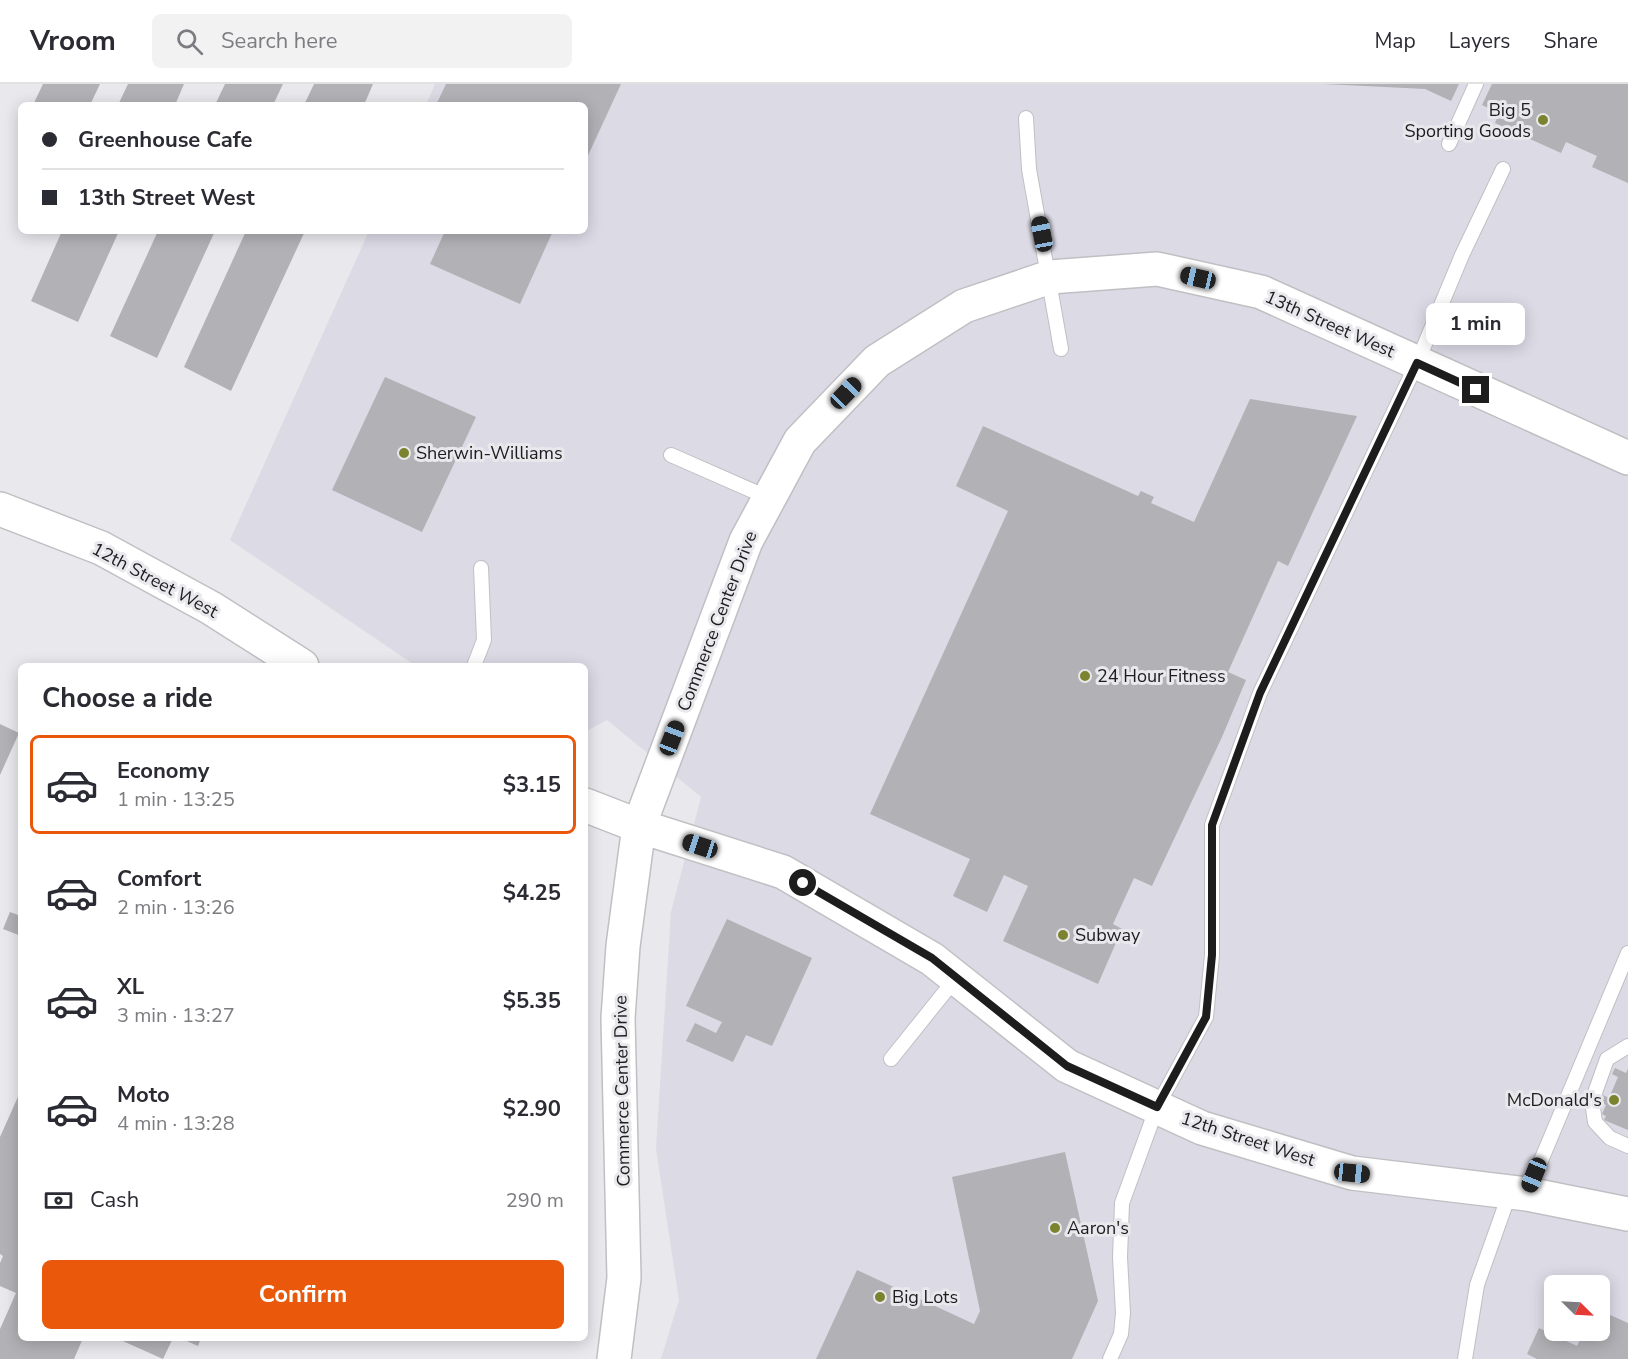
<!DOCTYPE html>
<html lang="en">
<head>
<meta charset="utf-8">
<style>
	:root { --surface:#fff; --page:#f2f2f3; --text:#2b2b33; --muted:#7c7c81; --line:#e1e1e2; --accent:#ea580c }
	body { margin:0; font-family:"Nunito Sans",sans-serif; background:var(--page); color:var(--text); height:100vh; display:flex; flex-direction:column; font-size:22px; white-space:nowrap }
	* { box-sizing:border-box; margin:0 }
	p { font-size:20px; color:var(--muted) }
	.icon { flex:none; width:33px; height:33px; fill:none; stroke:currentColor; stroke-width:2; stroke-linecap:round; stroke-linejoin:round }
	.map { position:relative; flex:1; overflow:hidden }
	.side { position:absolute; left:18px; top:579px; width:570px; height:678px; display:flex; flex-direction:column; background:var(--surface); border-radius:9px; box-shadow:0 3px 15px #0003 }
	.side>* { flex:none }
	.banner { position:absolute; left:18px; top:18px; width:570px; height:132px; border-radius:9px; box-shadow:0 3px 15px #0003; display:grid; align-content:center; height:132px; padding:0 24px; background:var(--surface) }
	.needle { width:39px; rotate:114deg }
	.fabs { position:absolute; left:1544px; top:1191px; display:grid; gap:12px }
	.fabs a { display:grid; place-items:center; width:66px; height:66px; border-radius:9px; background:var(--surface); box-shadow:0 3px 15px #0003; font-size:30px }
	.end { position:absolute; width:27px; height:27px; margin:-14px; border:8px solid #1d1d1e; background:#fff; box-shadow:0 0 0 3px #fff }
	.from { border-radius:50% }
	.bubble { position:absolute; height:42px; border-radius:9px; background:var(--surface); box-shadow:0 3px 15px #0003; font-size:20px; font-weight:700; line-height:42px; text-align:center }
	.car { position:absolute; width:18px; height:36px; margin:-18px -9px; border-radius:8px; box-shadow:0 0 4px 2px #0007; background:linear-gradient(#222 24%,#8ab4d8 0 40%,#222 0 76%,#8ab4d8 0 86%,#222 0) }
	.banner b { display:flex; align-items:center; gap:21px; height:57px; font-size:22px }
	.banner b+b { border-top:2px solid var(--line) }
	.banner i { width:15px; height:15px; background:var(--text) }
	ul { padding:0; list-style:none }
	li { display:flex; align-items:center; gap:18px; height:99px; margin:0 12px 9px; padding:0 12px; border:3px solid transparent; border-radius:9px }
	li div { flex:1 }
	li b { display:block; font-size:22px }
	li em { font-style:normal; font-weight:700 }
	li.active { border-color:var(--accent) }
	li>.icon { width:54px; height:54px; stroke-width:1.5 }
	h2 { padding:0 24px; font-size:27px; line-height:72px }
	.pay { display:flex; align-items:center; gap:15px; height:66px; padding:0 24px; font-size:22px }
	.pay p { margin-inline-start:auto }
	.action { display:flex; gap:12px; margin-top:auto; padding:12px 24px }
	.action a { flex:1; height:69px; border-radius:9px; background:var(--accent); color:#fff; font-size:24px; font-weight:700; line-height:69px; text-align:center }
	header { display:flex; align-items:center; gap:36px; box-sizing:border-box; height:84px; padding:0 30px; background:var(--surface); border-bottom:2px solid var(--line) }
	header strong { font-size:28px }
	nav { display:flex; gap:33px; margin-inline-start:auto; font-size:21px }
	.search { width:420px; height:54px; background:var(--page); display:flex; align-items:center; gap:15px; box-sizing:border-box; padding:0 21px; border-radius:9px; color:var(--muted); font-size:22px }
	.map>svg:first-child { display:block }
</style>
</head>
<body>
<header>
<strong>Vroom</strong>
<div class="search"><svg class="icon" aria-label="search" viewBox="0 0 24 24"><circle cx="10" cy="10" r="6"/><path d="M15 15l6 6"/></svg>Search here</div>
<nav><a>Map</a><a>Layers</a><a>Share</a></nav>
</header>
<div class="map">
<svg width="1628" height="1275" viewBox="0 0 1628 1275">
	<rect width="100%" height="100%" fill="#e9e8ec"/>
	<path fill="#dcdae5" fill-rule="evenodd" d="M435,0H1628V1275H661L679,1216L656,1065L671,828L701,713L607,636L585,648V582H416L230,456L369,147H585V21H426ZM1554,1202H1599V1246H1554Z"/>
	<path fill="#b2b1b5" d="M43,0H100L90,21H33Z
		M128,0H184L175,21H118Z
		M225,0H283L273,21H215Z
		M314,0H373L364,21H304Z
		M446,0H621L585,78V21H436Z
		M1324,0H1459L1451,17L1425,5Z
		M1492,0H1628V99L1592,83L1597,72L1566,58L1561,69L1495,39L1499,29L1482,21Z
		M62,147H119L78,238L31,217Z
		M158,147H215L157,274L110,252Z
		M246,147H305L231,307L184,283Z
		M445,147H553L520,220L430,180Z
		M385,293L476,333L422,448L332,406Z
		M1250,315L1357,332L1288,482L1278,477L1228,588L1246,596L1222,653L1152,802L1134,794L1113,840L1122,845L1098,900L1003,857L1028,802L1004,791L987,828L953,812L970,775L870,730L1008,427L956,402L983,342L1138,412L1141,407L1154,413L1151,419L1194,438Z
		M0,640L19,649L0,691Z
		M10,828L21,832V852L3,845Z
		M727,835L812,874L772,962L746,951L733,978L686,957L695,939L716,949L722,938L686,922Z
		M1615,984L1626,989L1628,985V1046L1604,1036L1606,1032L1602,1030L1606,1021L1600,1018L1603,1011L1609,1014L1618,993L1612,990Z
		M21,1006V1254H83L74,1275H0V1245L16,1209L0,1202V1179L3,1172L0,1170V1053Z
		M1065,1068L1098,1217L1072,1275H816L857,1186L974,1240L980,1227L952,1093Z
		M1599,1226L1628,1239V1275H1537L1527,1270L1539,1244L1577,1262L1585,1246H1599Z
		M116,1254H173L163,1275Z
		M180,1254H201L198,1262Z"/>
	<g fill="none" stroke-linecap="round" stroke-linejoin="round">
		<g stroke="#c0bfc3" stroke-width="16">
			<path id="lane" d="M1026,34L1029,85L1061,265
				M1449,60L1476,0
				M671,371L769,414
				M474,582L484,556L481,484
				M1628,962L1607,975L1592,1017L1595,1038L1610,1054L1628,1062
				M891,975L956,894
				M1527,1110L1628,869
				M1110,1275L1121,1250L1123,1229L1120,1173L1122,1119L1157,1023L1206,933L1212,871V741L1260,609L1417,279L1462,171L1503,85
				M1465,1275L1477,1201L1510,1108"/>
		</g>
		<g stroke="#c0bfc3" stroke-width="36">
			<path id="secondary" d="M0,425L101,464L211,524L302,582
				M585,721L639,742L783,788L932,875L1067,982L1202,1044L1352,1089L1527,1110L1628,1130
				M614,1275L624,1194L618,934L623,862L639,742L746,457L800,357L877,277L964,222L1050,193L1157,185L1261,208L1628,374"/>
		</g>
		<use href="#lane" stroke="#fff" stroke-width="14"/>
		<use href="#secondary" stroke="#fff" stroke-width="33"/>
	</g>
	<g fill="none" stroke-linecap="round" stroke-linejoin="round">
		<path stroke="#1d1d1e" stroke-width="8" d="M803,799L932,874L1067,982L1157,1023L1206,933L1212,871V741L1260,609L1417,279L1476,306"/>
	</g>
	<g fill="#7c832f" stroke="#e9e8ec" stroke-width="2">
		<circle cx="1543" cy="36" r="6"/>
		<circle cx="404" cy="369" r="6"/>
		<circle cx="1085" cy="592" r="6"/>
		<circle cx="1063" cy="851" r="6"/>
		<circle cx="1614" cy="1016" r="6"/>
		<circle cx="1055" cy="1144" r="6"/>
		<circle cx="880" cy="1213" r="6"/>
	</g>
	<g text-anchor="middle" dominant-baseline="central" stroke-width="6" stroke-linejoin="round" paint-order="stroke">
		<g font-size="18" fill="#1d1d1e" stroke="#e9e8ec" text-anchor="start">
			<text x="1531" y="26" text-anchor="end">Big 5<tspan x="1531" dy="21">Sporting Goods</tspan></text>
			<text x="416" y="369">Sherwin-Williams</text>
			<text x="1097" y="592">24 Hour Fitness</text>
			<text x="1075" y="851">Subway</text>
			<text x="1602" y="1016" text-anchor="end">McDonald's</text>
			<text x="1067" y="1144">Aaron's</text>
			<text x="892" y="1213">Big Lots</text>
		</g>
		<g font-size="18" fill="#1d1d1e" stroke="#e9e8ec">
			<text transform="translate(1330 240) rotate(24)">13th Street West</text>
			<text transform="translate(155 496) rotate(28)">12th Street West</text>
			<text transform="translate(717 537) rotate(-69)">Commerce Center Drive</text>
			<text transform="translate(622 1007) rotate(-91)">Commerce Center Drive</text>
			<text transform="translate(1248 1055) rotate(18)">12th Street West</text>
		</g>
	</g>
</svg>
<div class="fabs">
<a><svg class="needle" viewBox="-14 -14 28 28"><path d="M0-13l5 13h-10z" fill="#e53935"/><path d="M0 13l5-13h-10z" fill="#7c7c81"/></svg></a>
</div>
<i class="end from" style="left:803px;top:799px"></i>
<i class="end" style="left:1476px;top:306px"></i>
<div class="bubble" style="left:1426px;top:219px;width:99px">1 min</div>
<i class="car" style="left:1042px;top:150px;rotate:349deg"></i>
<i class="car" style="left:1198px;top:194px;rotate:283deg"></i>
<i class="car" style="left:846px;top:309px;rotate:44deg"></i>
<i class="car" style="left:672px;top:654px;rotate:21deg"></i>
<i class="car" style="left:700px;top:762px;rotate:288deg"></i>
<i class="car" style="left:1352px;top:1089px;rotate:96deg"></i>
<i class="car" style="left:1534px;top:1091px;rotate:202deg"></i>
<div class="banner">
<b><i class="from"></i>Greenhouse Cafe</b>
<b><i></i>13th Street West</b>
</div>
<section class="side">
<h2>Choose a ride</h2>
<ul>
<li class="active"><svg class="icon" aria-label="car" viewBox="0 0 24 24"><path d="M5 17H2v-5l4-1 3-4h7l3 4 3 1v5h-3M9 17h6M6 11h13"/><circle cx="7" cy="17" r="2"/><circle cx="17" cy="17" r="2"/></svg><div><b>Economy</b><p>1 min · 13:25</p></div><em>$3.15</em></li>
<li><svg class="icon" aria-label="car" viewBox="0 0 24 24"><path d="M5 17H2v-5l4-1 3-4h7l3 4 3 1v5h-3M9 17h6M6 11h13"/><circle cx="7" cy="17" r="2"/><circle cx="17" cy="17" r="2"/></svg><div><b>Comfort</b><p>2 min · 13:26</p></div><em>$4.25</em></li>
<li><svg class="icon" aria-label="car" viewBox="0 0 24 24"><path d="M5 17H2v-5l4-1 3-4h7l3 4 3 1v5h-3M9 17h6M6 11h13"/><circle cx="7" cy="17" r="2"/><circle cx="17" cy="17" r="2"/></svg><div><b>XL</b><p>3 min · 13:27</p></div><em>$5.35</em></li>
<li><svg class="icon" aria-label="car" viewBox="0 0 24 24"><path d="M5 17H2v-5l4-1 3-4h7l3 4 3 1v5h-3M9 17h6M6 11h13"/><circle cx="7" cy="17" r="2"/><circle cx="17" cy="17" r="2"/></svg><div><b>Moto</b><p>4 min · 13:28</p></div><em>$2.90</em></li>
</ul>
<div class="pay"><svg class="icon" aria-label="cash" viewBox="0 0 24 24"><path d="M3 7h18v10H3z"/><circle cx="12" cy="12" r="2"/></svg>Cash<p>290 m</p></div>
<div class="action"><a>Confirm</a></div>
</section>
</div>
</body>
</html>
